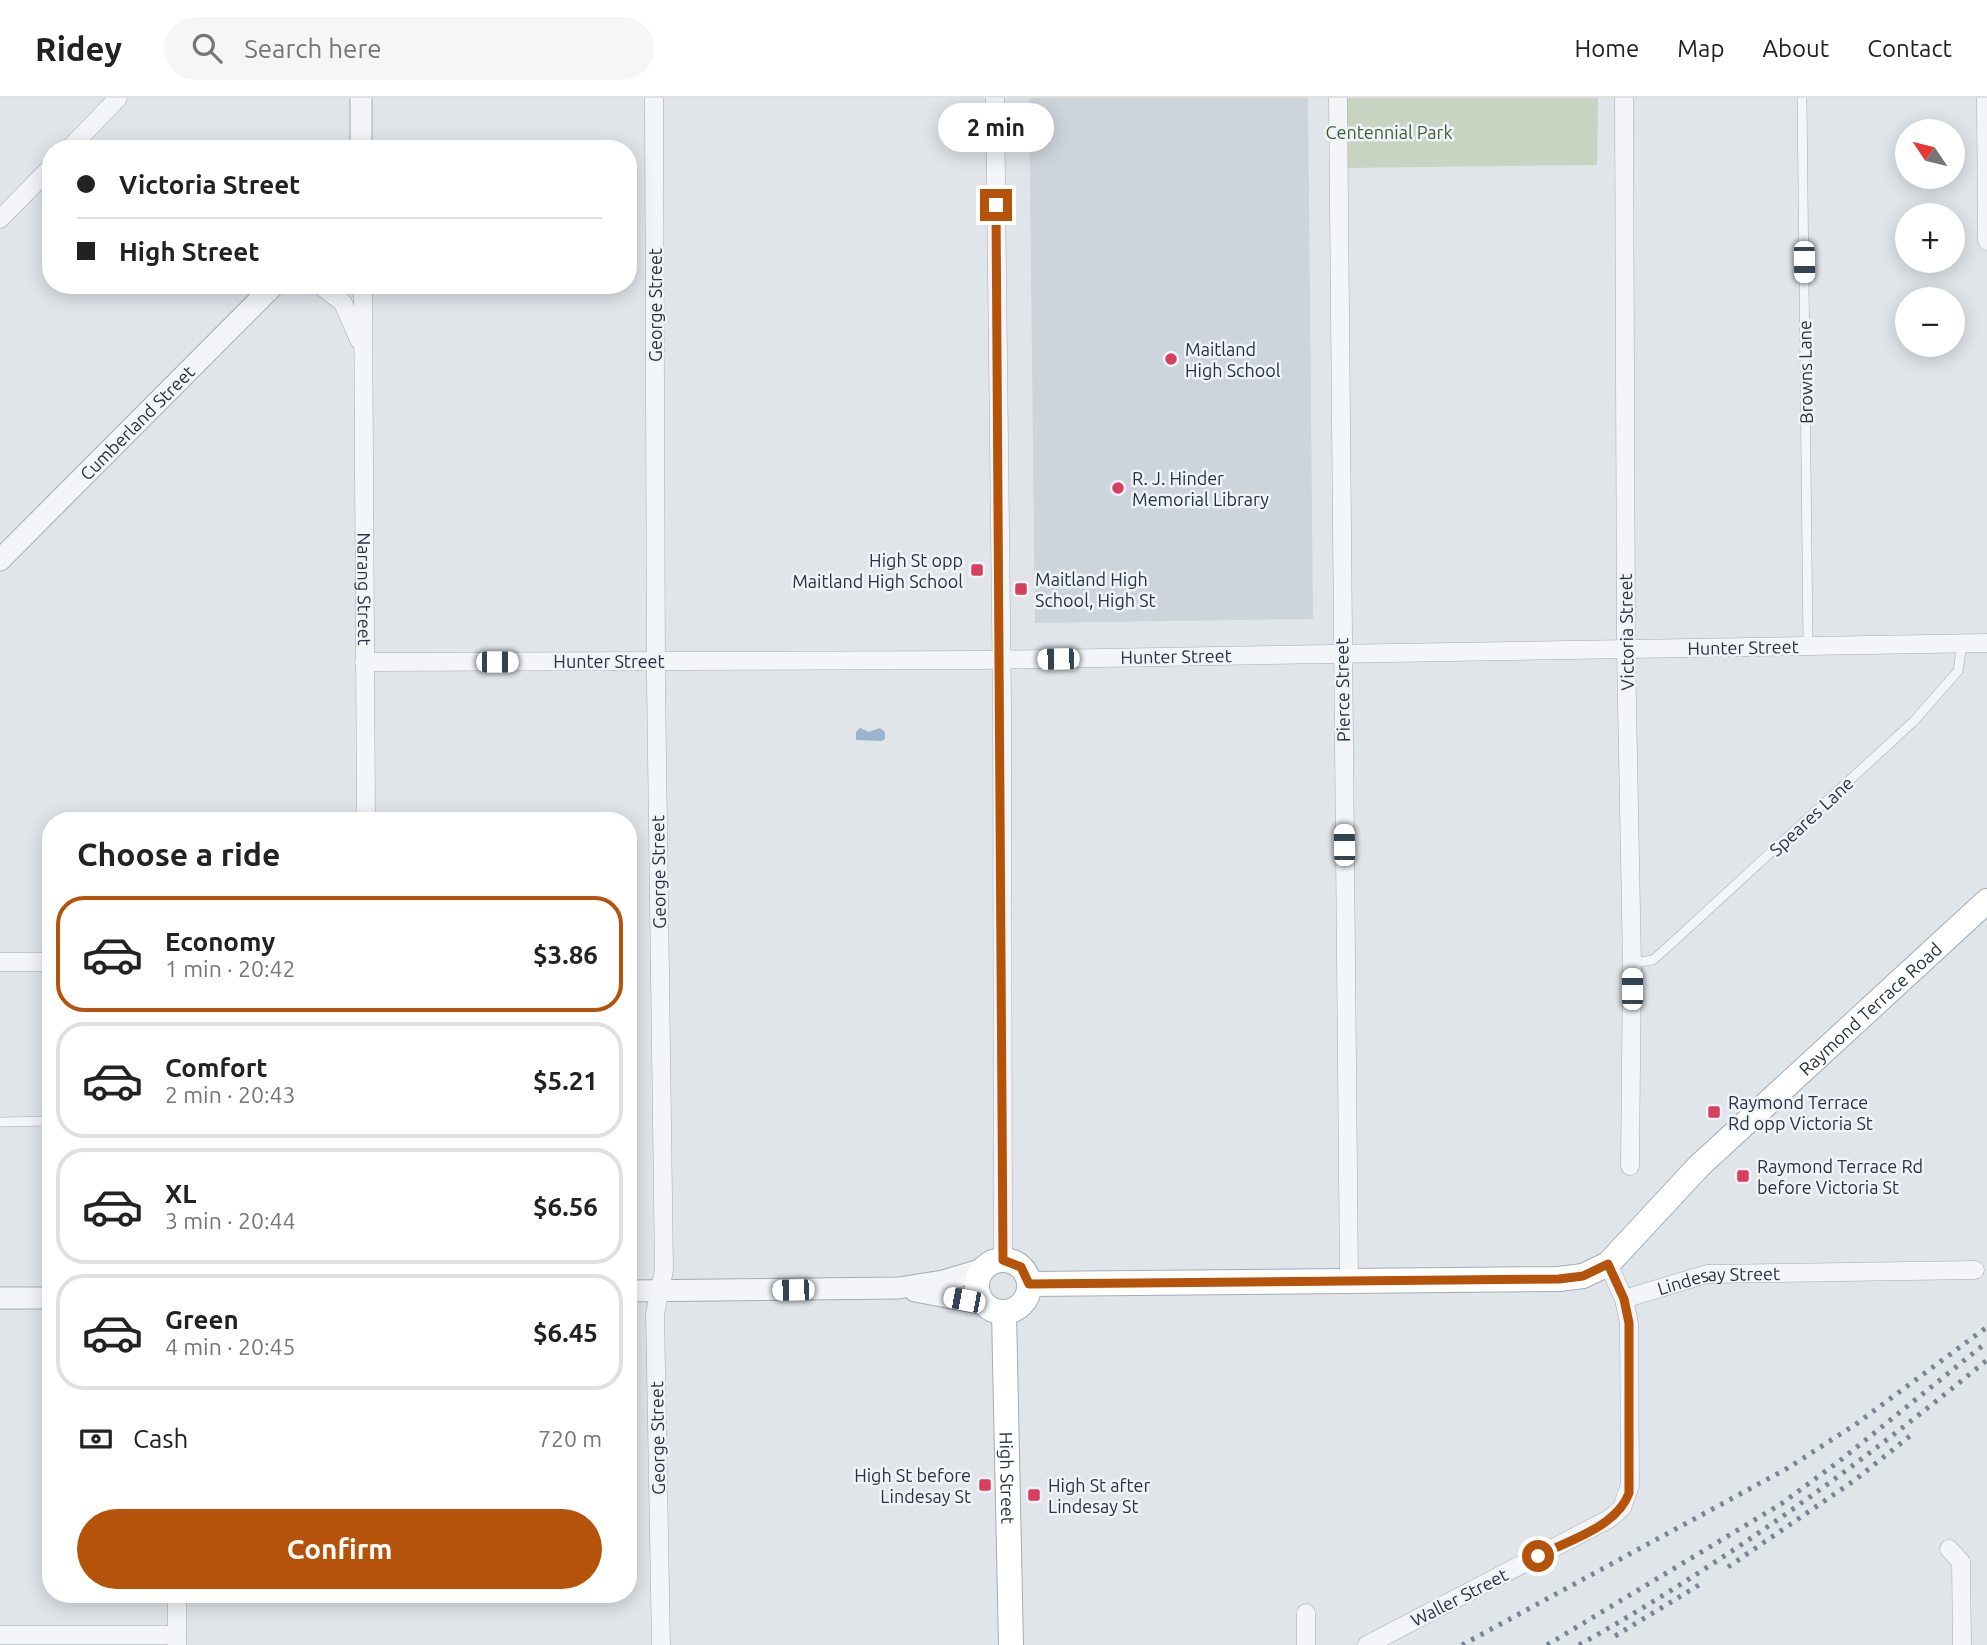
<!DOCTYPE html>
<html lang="en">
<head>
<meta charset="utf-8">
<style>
	:root { --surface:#fff; --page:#f6f6f6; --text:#222; --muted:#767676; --line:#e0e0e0; --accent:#b45309 }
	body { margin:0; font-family:Ubuntu,sans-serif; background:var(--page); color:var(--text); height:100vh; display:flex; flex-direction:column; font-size:26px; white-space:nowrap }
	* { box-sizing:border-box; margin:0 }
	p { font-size:23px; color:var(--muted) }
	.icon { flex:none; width:38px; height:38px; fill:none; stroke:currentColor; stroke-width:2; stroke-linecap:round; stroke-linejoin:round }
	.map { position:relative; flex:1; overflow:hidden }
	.side { position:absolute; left:42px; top:714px; width:595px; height:791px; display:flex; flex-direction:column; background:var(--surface); border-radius:28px; box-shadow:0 4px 18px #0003 }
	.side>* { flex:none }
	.banner { position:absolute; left:42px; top:42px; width:595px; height:154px; border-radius:28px; box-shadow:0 4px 18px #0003; display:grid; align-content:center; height:154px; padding:0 35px; background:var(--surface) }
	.needle { width:46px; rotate:305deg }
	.fabs { position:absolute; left:1895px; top:21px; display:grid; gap:14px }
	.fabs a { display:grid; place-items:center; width:70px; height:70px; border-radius:50%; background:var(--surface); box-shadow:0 4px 18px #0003; font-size:35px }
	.end { position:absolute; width:32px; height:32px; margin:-16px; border:9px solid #b45309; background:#fff; box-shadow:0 0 0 4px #fff }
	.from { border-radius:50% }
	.bubble { position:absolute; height:49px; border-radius:24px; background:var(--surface); box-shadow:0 4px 18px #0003; font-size:23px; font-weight:700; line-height:49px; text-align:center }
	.car { position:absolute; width:21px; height:42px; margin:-21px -10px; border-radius:9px; box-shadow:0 0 5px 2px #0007; background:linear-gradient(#fff 24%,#345 0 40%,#fff 0 76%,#345 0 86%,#fff 0) }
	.banner b { display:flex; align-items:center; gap:24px; height:66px; font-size:26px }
	.banner b+b { border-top:2px solid var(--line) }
	.banner i { width:18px; height:18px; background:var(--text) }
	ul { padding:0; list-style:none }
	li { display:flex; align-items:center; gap:21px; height:116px; margin:0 14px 10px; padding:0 21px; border:4px solid var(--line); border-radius:28px }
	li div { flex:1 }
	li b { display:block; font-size:26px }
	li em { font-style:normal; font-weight:700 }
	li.current { border-color:var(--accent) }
	li>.icon { width:63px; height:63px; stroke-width:1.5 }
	h2 { padding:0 35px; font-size:32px; line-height:84px }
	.pay { display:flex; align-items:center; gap:18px; height:77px; padding:0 35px; font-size:26px }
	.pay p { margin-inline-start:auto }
	.primary-button { display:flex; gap:14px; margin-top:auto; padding:14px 35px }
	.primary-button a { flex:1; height:80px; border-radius:42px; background:var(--accent); color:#fff; font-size:28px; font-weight:700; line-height:80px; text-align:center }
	header { display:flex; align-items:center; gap:42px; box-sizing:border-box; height:98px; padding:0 35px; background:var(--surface); border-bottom:2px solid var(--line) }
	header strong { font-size:33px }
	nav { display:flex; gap:38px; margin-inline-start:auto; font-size:24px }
	.search { width:490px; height:63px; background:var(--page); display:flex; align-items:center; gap:18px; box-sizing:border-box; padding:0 24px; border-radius:38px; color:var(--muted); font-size:26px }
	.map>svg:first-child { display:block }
</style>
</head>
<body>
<header>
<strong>Ridey</strong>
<div class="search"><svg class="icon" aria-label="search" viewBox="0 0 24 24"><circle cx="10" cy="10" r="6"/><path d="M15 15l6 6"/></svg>Search here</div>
<nav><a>Home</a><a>Map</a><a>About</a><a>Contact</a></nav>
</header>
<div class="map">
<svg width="1987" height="1547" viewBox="0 0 1987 1547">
	<rect width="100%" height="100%" fill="#e0e5ea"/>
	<path fill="#ced4dc" d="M1029,0H1308L1313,521L1035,525Z"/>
	<path fill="#c7d4c1" d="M1344,0H1598L1597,67L1345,70Z"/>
	<path fill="#99b4cc" d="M860,630L869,634L880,630L885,634V641L881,643L856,642V634Z"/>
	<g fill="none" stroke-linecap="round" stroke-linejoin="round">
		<g stroke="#a5acb4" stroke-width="10">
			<path id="service" d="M1802,0L1808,548
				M1632,865L1653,862L1672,845L1913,624L1958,573L1962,546
				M0,1024L51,1023"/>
		</g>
		<g stroke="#a5acb4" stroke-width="19">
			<g id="minor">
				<path d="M654,0L656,584L664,1172L655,1216L661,1547"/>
				<path d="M995,0L1002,604L1003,1162"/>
				<path d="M1338,0L1349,1183"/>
				<path d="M1624,0L1626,552L1632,865L1630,1068"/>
				<path d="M1986,0L1987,143"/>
				<path d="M69,51L118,0"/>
				<path d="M0,121L51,69"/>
				<path d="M320,187L343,205L359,242"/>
				<path id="s1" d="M363,187L366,723"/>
				<path d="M364,564L980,562L1987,545"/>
				<path d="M0,864H51"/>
				<path id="s2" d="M1608,1166L1624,1201L1707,1176L1975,1172"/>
				<path d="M1949,1451L1961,1464L1962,1547"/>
				<path d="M177,1496V1547"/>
				<path d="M0,1537H177"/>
				<path d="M1306,1547V1515"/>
				<path d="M1367,1547L1609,1421L1622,1410L1630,1387L1629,1225L1624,1201"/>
			</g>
		</g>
		<g stroke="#a5acb4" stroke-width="23">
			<g id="tertiary">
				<path d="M361,51V0"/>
				<path id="s3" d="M0,462L274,187"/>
				<path d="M628,1193L899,1190L943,1183L983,1171"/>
				<path d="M915,1193L984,1206"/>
				<path d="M0,1200H51"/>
			</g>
		</g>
		<g stroke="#a5acb4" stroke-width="26">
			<g id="secondary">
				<circle cx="1003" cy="1188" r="26"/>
				<path id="s4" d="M1029,1186L1559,1181L1583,1178L1608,1166L1699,1068L1987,803"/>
				<path id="s5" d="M1004,1214L1011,1547"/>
			</g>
		</g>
		<use href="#service" stroke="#f3f5f8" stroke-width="9"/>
		<use href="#minor" stroke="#f3f5f8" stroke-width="18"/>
		<use href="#tertiary" stroke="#f3f5f8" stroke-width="21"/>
		<use href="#secondary" stroke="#fff" stroke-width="24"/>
		<path stroke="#798594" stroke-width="5" stroke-dasharray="3.5 7" stroke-linecap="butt" d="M1728,1469L1855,1382L1910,1338
			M1615,1538L1704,1484
			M1462,1547L1788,1370L1856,1326L1987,1229
			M1547,1547L1781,1406L1842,1361L1987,1244
			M1579,1547C1725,1465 1858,1368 1987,1262"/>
	</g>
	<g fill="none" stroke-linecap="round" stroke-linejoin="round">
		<path stroke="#b45309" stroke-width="9" d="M996,107L1003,1162L1021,1169L1029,1186L1559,1181L1583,1178L1608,1166L1624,1201L1629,1225V1395C1617,1429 1567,1443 1538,1458"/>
	</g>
	<g fill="#d63f5d" stroke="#f0f3f7" stroke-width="2.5">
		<circle cx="1171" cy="261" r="7"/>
		<circle cx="1118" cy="390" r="7"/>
		<rect x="970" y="465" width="14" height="14" rx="3.5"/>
		<rect x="1014" y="484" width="14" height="14" rx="3.5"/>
		<rect x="1707" y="1007" width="14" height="14" rx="3.5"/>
		<rect x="1736" y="1071" width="14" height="14" rx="3.5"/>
		<rect x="978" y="1380" width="14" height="14" rx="3.5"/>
		<rect x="1027" y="1390" width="14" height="14" rx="3.5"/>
	</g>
	<g text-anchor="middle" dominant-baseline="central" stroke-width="5" stroke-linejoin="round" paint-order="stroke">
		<g font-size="18" fill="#3f5f34" stroke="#f0f3f7">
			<text x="1389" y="34">Centennial Park</text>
		</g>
		<g font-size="18" fill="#283342" stroke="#f0f3f7">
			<text transform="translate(655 207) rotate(-90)">George Street</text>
			<text transform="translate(1805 274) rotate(-91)">Browns Lane</text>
			<text stroke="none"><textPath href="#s3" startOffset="194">Cumberland Street</textPath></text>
			<text stroke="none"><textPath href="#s1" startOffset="304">Narang Street</textPath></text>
			<text transform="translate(1626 534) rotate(-91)">Victoria Street</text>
			<text transform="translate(1743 549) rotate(-1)">Hunter Street</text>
			<text transform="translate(1176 558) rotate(-1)">Hunter Street</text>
			<text x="609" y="563">Hunter Street</text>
			<text transform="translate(1342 592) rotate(-91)">Pierce Street</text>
			<text transform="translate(1811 718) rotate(-43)">Speares Lane</text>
			<text transform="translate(658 774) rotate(-91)">George Street</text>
			<text stroke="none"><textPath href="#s4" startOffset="948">Raymond Terrace Road</textPath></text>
			<text stroke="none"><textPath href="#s2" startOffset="136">Lindesay Street</textPath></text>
			<text transform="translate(657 1340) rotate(-91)">George Street</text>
			<text stroke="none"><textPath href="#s5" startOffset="166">High Street</textPath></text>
			<text transform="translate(1459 1499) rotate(-27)">Waller Street</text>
		</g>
		<g font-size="18" fill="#283342" stroke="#f0f3f7" text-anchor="start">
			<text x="1185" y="251">Maitland<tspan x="1185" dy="21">High School</tspan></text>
			<text x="1132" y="380">R. J. Hinder<tspan x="1132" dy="21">Memorial Library</tspan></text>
			<text x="963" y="462" text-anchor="end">High St opp<tspan x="963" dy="21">Maitland High School</tspan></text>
			<text x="1035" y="481">Maitland High<tspan x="1035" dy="21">School, High St</tspan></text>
			<text x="1728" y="1004">Raymond Terrace<tspan x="1728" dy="21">Rd opp Victoria St</tspan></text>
			<text x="1757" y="1068">Raymond Terrace Rd<tspan x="1757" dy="21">before Victoria St</tspan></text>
			<text x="971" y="1377" text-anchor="end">High St before<tspan x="971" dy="21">Lindesay St</tspan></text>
			<text x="1048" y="1387">High St after<tspan x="1048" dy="21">Lindesay St</tspan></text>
		</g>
	</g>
</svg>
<div class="fabs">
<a><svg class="needle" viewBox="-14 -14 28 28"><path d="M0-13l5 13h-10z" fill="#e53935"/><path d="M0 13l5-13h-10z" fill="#767676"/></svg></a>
<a>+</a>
<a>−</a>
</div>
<i class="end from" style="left:1538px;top:1458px"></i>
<i class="end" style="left:996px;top:107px"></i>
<div class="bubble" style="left:938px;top:5px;width:116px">2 min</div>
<i class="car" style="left:1804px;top:164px;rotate:179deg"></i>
<i class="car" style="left:1058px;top:561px;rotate:269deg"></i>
<i class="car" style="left:497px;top:564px;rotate:90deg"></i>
<i class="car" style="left:1344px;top:747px;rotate:359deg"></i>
<i class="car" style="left:1632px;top:891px;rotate:0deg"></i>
<i class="car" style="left:793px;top:1192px;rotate:269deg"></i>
<i class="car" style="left:964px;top:1202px;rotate:281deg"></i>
<div class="banner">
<b><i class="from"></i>Victoria Street</b>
<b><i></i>High Street</b>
</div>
<section class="side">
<h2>Choose a ride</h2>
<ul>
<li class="current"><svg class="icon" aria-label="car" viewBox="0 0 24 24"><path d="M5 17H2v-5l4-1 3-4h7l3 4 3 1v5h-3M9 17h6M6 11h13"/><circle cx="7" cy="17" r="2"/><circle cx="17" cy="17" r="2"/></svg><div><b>Economy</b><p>1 min · 20:42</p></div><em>$3.86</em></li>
<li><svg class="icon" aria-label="car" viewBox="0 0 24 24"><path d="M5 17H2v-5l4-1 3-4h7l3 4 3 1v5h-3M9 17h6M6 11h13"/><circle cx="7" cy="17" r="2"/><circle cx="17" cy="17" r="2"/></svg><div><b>Comfort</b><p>2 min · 20:43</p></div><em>$5.21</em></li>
<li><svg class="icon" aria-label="car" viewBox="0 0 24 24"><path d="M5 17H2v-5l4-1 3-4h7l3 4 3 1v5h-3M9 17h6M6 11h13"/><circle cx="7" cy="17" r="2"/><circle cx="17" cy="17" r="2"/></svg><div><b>XL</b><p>3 min · 20:44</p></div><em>$6.56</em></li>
<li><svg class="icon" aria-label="car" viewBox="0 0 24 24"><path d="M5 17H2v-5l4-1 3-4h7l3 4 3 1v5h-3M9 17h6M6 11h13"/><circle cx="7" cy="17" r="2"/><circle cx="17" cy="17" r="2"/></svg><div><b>Green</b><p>4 min · 20:45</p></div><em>$6.45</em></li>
</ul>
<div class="pay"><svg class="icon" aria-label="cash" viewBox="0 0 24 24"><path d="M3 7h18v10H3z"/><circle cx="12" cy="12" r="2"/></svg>Cash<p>720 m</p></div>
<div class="primary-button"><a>Confirm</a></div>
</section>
</div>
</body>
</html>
